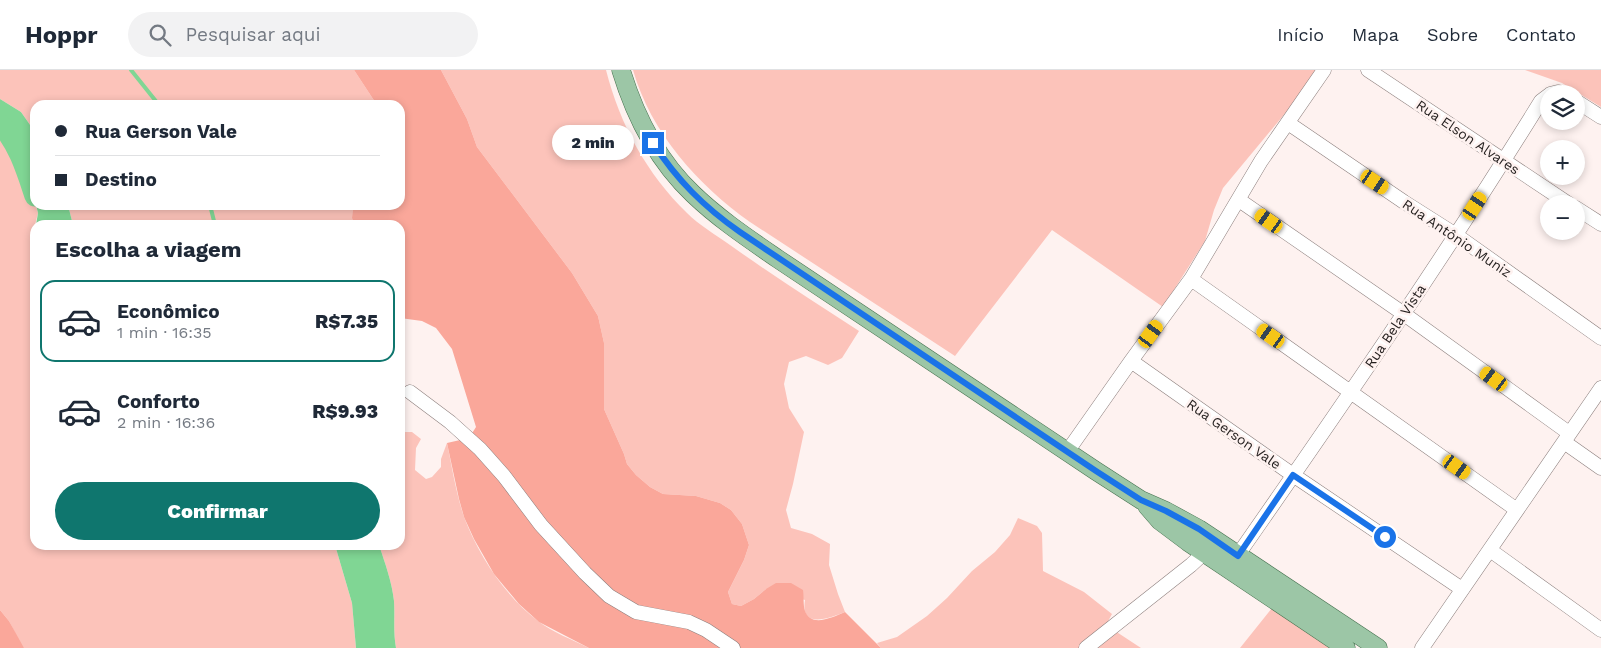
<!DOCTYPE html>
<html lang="pt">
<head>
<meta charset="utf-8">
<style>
	:root { --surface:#fff; --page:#f2f2f3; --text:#1f2937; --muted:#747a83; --line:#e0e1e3; --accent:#0f766e }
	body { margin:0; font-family:"Work Sans",sans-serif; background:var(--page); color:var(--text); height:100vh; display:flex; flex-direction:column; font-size:19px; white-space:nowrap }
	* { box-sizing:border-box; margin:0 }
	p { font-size:16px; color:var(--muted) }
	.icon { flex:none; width:28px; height:28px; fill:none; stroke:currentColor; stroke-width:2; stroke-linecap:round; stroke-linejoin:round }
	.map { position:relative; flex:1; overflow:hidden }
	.details { position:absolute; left:30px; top:150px; width:375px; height:330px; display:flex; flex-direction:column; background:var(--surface); border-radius:15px; box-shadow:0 2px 8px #0003 }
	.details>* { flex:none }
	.top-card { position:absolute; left:30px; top:30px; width:375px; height:110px; border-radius:15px; box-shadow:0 2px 8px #0003; display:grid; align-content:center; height:110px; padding:0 25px; background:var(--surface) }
	.buttons { position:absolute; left:1540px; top:15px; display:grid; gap:10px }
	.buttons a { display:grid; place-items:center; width:45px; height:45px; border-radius:50%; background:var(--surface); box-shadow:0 2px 8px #0003; font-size:25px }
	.end { position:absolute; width:22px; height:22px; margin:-11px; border:6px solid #1a73e8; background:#fff; box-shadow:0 0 0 2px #fff }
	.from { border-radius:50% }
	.bubble { position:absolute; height:35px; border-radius:18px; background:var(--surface); box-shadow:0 2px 8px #0003; font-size:16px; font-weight:800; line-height:35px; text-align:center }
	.car { position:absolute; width:15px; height:30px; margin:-15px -8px; border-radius:6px; box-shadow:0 0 4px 1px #0007; background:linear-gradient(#f5c518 24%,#345 0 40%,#f5c518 0 76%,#345 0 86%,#f5c518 0) }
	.top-card b { display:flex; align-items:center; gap:18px; height:48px; font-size:19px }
	.top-card b+b { border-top:1px solid var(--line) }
	.top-card i { width:12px; height:12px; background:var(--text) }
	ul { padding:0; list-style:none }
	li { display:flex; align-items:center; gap:15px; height:82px; margin:0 10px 8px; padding:0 15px; border:2px solid transparent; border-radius:15px }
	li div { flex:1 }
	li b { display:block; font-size:19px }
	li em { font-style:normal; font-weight:800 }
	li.on { border-color:var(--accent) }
	li>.icon { width:45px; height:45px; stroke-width:1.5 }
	h2 { padding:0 25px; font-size:22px; line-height:60px }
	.cta { display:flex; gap:10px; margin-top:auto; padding:10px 25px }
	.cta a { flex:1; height:58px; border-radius:30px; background:var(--accent); color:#fff; font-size:20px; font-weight:800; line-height:58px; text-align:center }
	header { display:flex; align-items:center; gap:30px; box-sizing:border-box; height:70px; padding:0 25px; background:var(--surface); border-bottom:1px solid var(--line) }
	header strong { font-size:24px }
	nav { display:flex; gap:28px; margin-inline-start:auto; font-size:18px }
	.search { width:350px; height:45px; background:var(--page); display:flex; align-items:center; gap:12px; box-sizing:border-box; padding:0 18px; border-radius:28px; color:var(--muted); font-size:19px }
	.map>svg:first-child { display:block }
</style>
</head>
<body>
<header>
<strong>Hoppr</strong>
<div class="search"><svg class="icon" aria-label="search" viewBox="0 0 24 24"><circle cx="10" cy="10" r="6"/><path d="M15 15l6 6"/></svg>Pesquisar aqui</div>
<nav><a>Início</a><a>Mapa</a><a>Sobre</a><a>Contato</a></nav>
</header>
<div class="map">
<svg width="1601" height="578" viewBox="0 0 1601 578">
	<rect width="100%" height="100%" fill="#fef2f0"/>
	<path fill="#fcc3ba" d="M0,0H354L377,35H35V62L21,42L0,29Z
		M441,0H606C620,55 647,104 687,143C699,155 716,165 730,175C772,205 816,233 859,261L842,288L828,295L806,286L789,292L784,314L789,338L804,362L793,414L786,440L791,458L812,464L830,474L829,495L838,524L845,542C829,548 800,560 805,530L766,519L754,529L741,536L732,534L728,522L744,490L749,475L742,454L731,440L720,433L696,426L663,424L650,417L636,405L627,394L624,384L604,339V273L598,246L572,203L477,77L467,49Z
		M633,0H1321L1223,118L1214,140L1205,171L1163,237L1052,160L955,286L750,152C698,115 651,63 633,0Z
		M1525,0H1601V37L1562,13Z
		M0,60L16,77L26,100L38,143L35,155V475H151L162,477L163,475H335L352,533L356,578H24L22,577L9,551L0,540Z
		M68,135H353L352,148L354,155H73Z
		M400,248L404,249L405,279L400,287Z
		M400,362H412L421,369L416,378L415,400L426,409L432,407L441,397V389L447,373C452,397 456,423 464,447C479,486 505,526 538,551C552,562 573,570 589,578H396C393,562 395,547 394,531C392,512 385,493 379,475H400Z
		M1018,448L1037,456L1042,463L1043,501L1084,522L1112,544L1106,555L1141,578H881L877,573L897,567L927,546L947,528L972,501L995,482L1010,465Z
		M1272,538L1332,578H1240Z"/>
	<path fill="#faa79a" d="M354,0H441L467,49L477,77L572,203L598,246L604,273V339L624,384L627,394L636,405L650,417L663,424L696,426L720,433L731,440L742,454L749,475L744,490L728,522L732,534L741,536L754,529L766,519L776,513H791L803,520C804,526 803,535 805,541C811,558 833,547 845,542L881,578H589L539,552L519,534L494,504L474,469L464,447L459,429L447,373L469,368L476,357L452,279L436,258L422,251L400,248V155H354L352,148L353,135H400V35H377Z
		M0,540L9,551L24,578H0Z"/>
	<path fill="#80d694" d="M0,29L21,42L35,62V132L26,100L16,77L0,60Z
		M36,135H68L73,155H36L38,143Z
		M335,475H379C385,493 392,512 394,531C395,547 393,562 396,578H356L352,533Z"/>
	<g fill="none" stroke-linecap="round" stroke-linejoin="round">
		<path stroke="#80d694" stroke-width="4" d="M131,0L159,35
			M210,135L215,155"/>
		<path stroke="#80d694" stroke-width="21" d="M0,54C18,72 27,102 35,126"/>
		<g stroke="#8c7f7d" stroke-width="15">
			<path id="minor" d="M1368,0L1569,134
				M1550,24L1558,22L1565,24
				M1576,31L1601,47
				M1288,53L1404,132L1456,165L1601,268
				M1239,130L1404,244L1569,363
				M1576,138L1601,154
				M1191,209L1517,440
				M1131,291L1293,405L1462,519
				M410,322L450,352L480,379L504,406L541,455L585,503L609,526L636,542L689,552L706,560L733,578
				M1564,372L1601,398
				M1067,382L1131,291L1191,209L1261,91L1324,0
				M1490,480L1601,560
				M1233,492C1339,340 1444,188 1541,31L1549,25
				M1086,578L1191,495L1204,483
				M1422,578L1601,318"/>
		</g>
		<g stroke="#477250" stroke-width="19">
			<path id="major" d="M621,0C635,46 658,91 693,124C719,149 749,169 778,189L1096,401L1141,430L1166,441L1199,459L1378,578
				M1147,436L1160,451L1188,472L1346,578"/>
		</g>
		<use href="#minor" stroke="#fff" stroke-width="14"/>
		<use href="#major" stroke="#9cc6a6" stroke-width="18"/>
	</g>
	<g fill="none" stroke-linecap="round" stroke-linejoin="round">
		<path stroke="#1a73e8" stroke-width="6" d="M653,73C677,110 704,137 740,162L1096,401L1141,430L1166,441L1199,459L1238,486L1293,405L1385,467"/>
	</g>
	<g text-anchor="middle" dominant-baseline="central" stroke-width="5" stroke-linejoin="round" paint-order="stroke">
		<g font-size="14" fill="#231e1d" stroke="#fef2f0">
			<text transform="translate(1468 67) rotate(34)">Rua Elson Alvares</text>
			<text transform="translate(1457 168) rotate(34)">Rua Antônio Muniz</text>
			<text transform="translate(1395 256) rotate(-56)">Rua Bela Vista</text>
			<text transform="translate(1234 364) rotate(35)">Rua Gerson Vale</text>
		</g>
	</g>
</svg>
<div class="buttons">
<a><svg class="icon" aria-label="layers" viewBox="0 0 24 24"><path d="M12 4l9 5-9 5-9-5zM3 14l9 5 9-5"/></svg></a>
<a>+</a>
<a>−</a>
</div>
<i class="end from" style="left:1385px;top:467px"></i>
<i class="end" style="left:653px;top:73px"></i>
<div class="bubble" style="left:552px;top:55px;width:82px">2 min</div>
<i class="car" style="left:1375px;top:112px;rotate:124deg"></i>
<i class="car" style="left:1475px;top:136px;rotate:33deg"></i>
<i class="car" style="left:1269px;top:151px;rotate:305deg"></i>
<i class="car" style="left:1151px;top:264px;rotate:36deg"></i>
<i class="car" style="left:1271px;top:266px;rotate:305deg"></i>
<i class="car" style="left:1494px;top:309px;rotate:306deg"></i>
<i class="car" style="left:1457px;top:397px;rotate:125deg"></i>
<div class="top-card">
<b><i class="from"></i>Rua Gerson Vale</b>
<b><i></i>Destino</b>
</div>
<section class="details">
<h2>Escolha a viagem</h2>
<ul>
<li class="on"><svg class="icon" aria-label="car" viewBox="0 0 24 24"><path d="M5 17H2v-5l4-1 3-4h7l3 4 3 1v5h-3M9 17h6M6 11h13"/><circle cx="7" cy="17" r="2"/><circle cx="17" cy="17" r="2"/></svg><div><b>Econômico</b><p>1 min · 16:35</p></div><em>R$7.35</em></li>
<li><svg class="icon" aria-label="car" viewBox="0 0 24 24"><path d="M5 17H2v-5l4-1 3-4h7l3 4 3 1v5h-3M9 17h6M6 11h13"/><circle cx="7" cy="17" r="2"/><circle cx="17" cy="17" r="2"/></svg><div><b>Conforto</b><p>2 min · 16:36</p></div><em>R$9.93</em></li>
</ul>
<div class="cta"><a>Confirmar</a></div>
</section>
</div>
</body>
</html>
